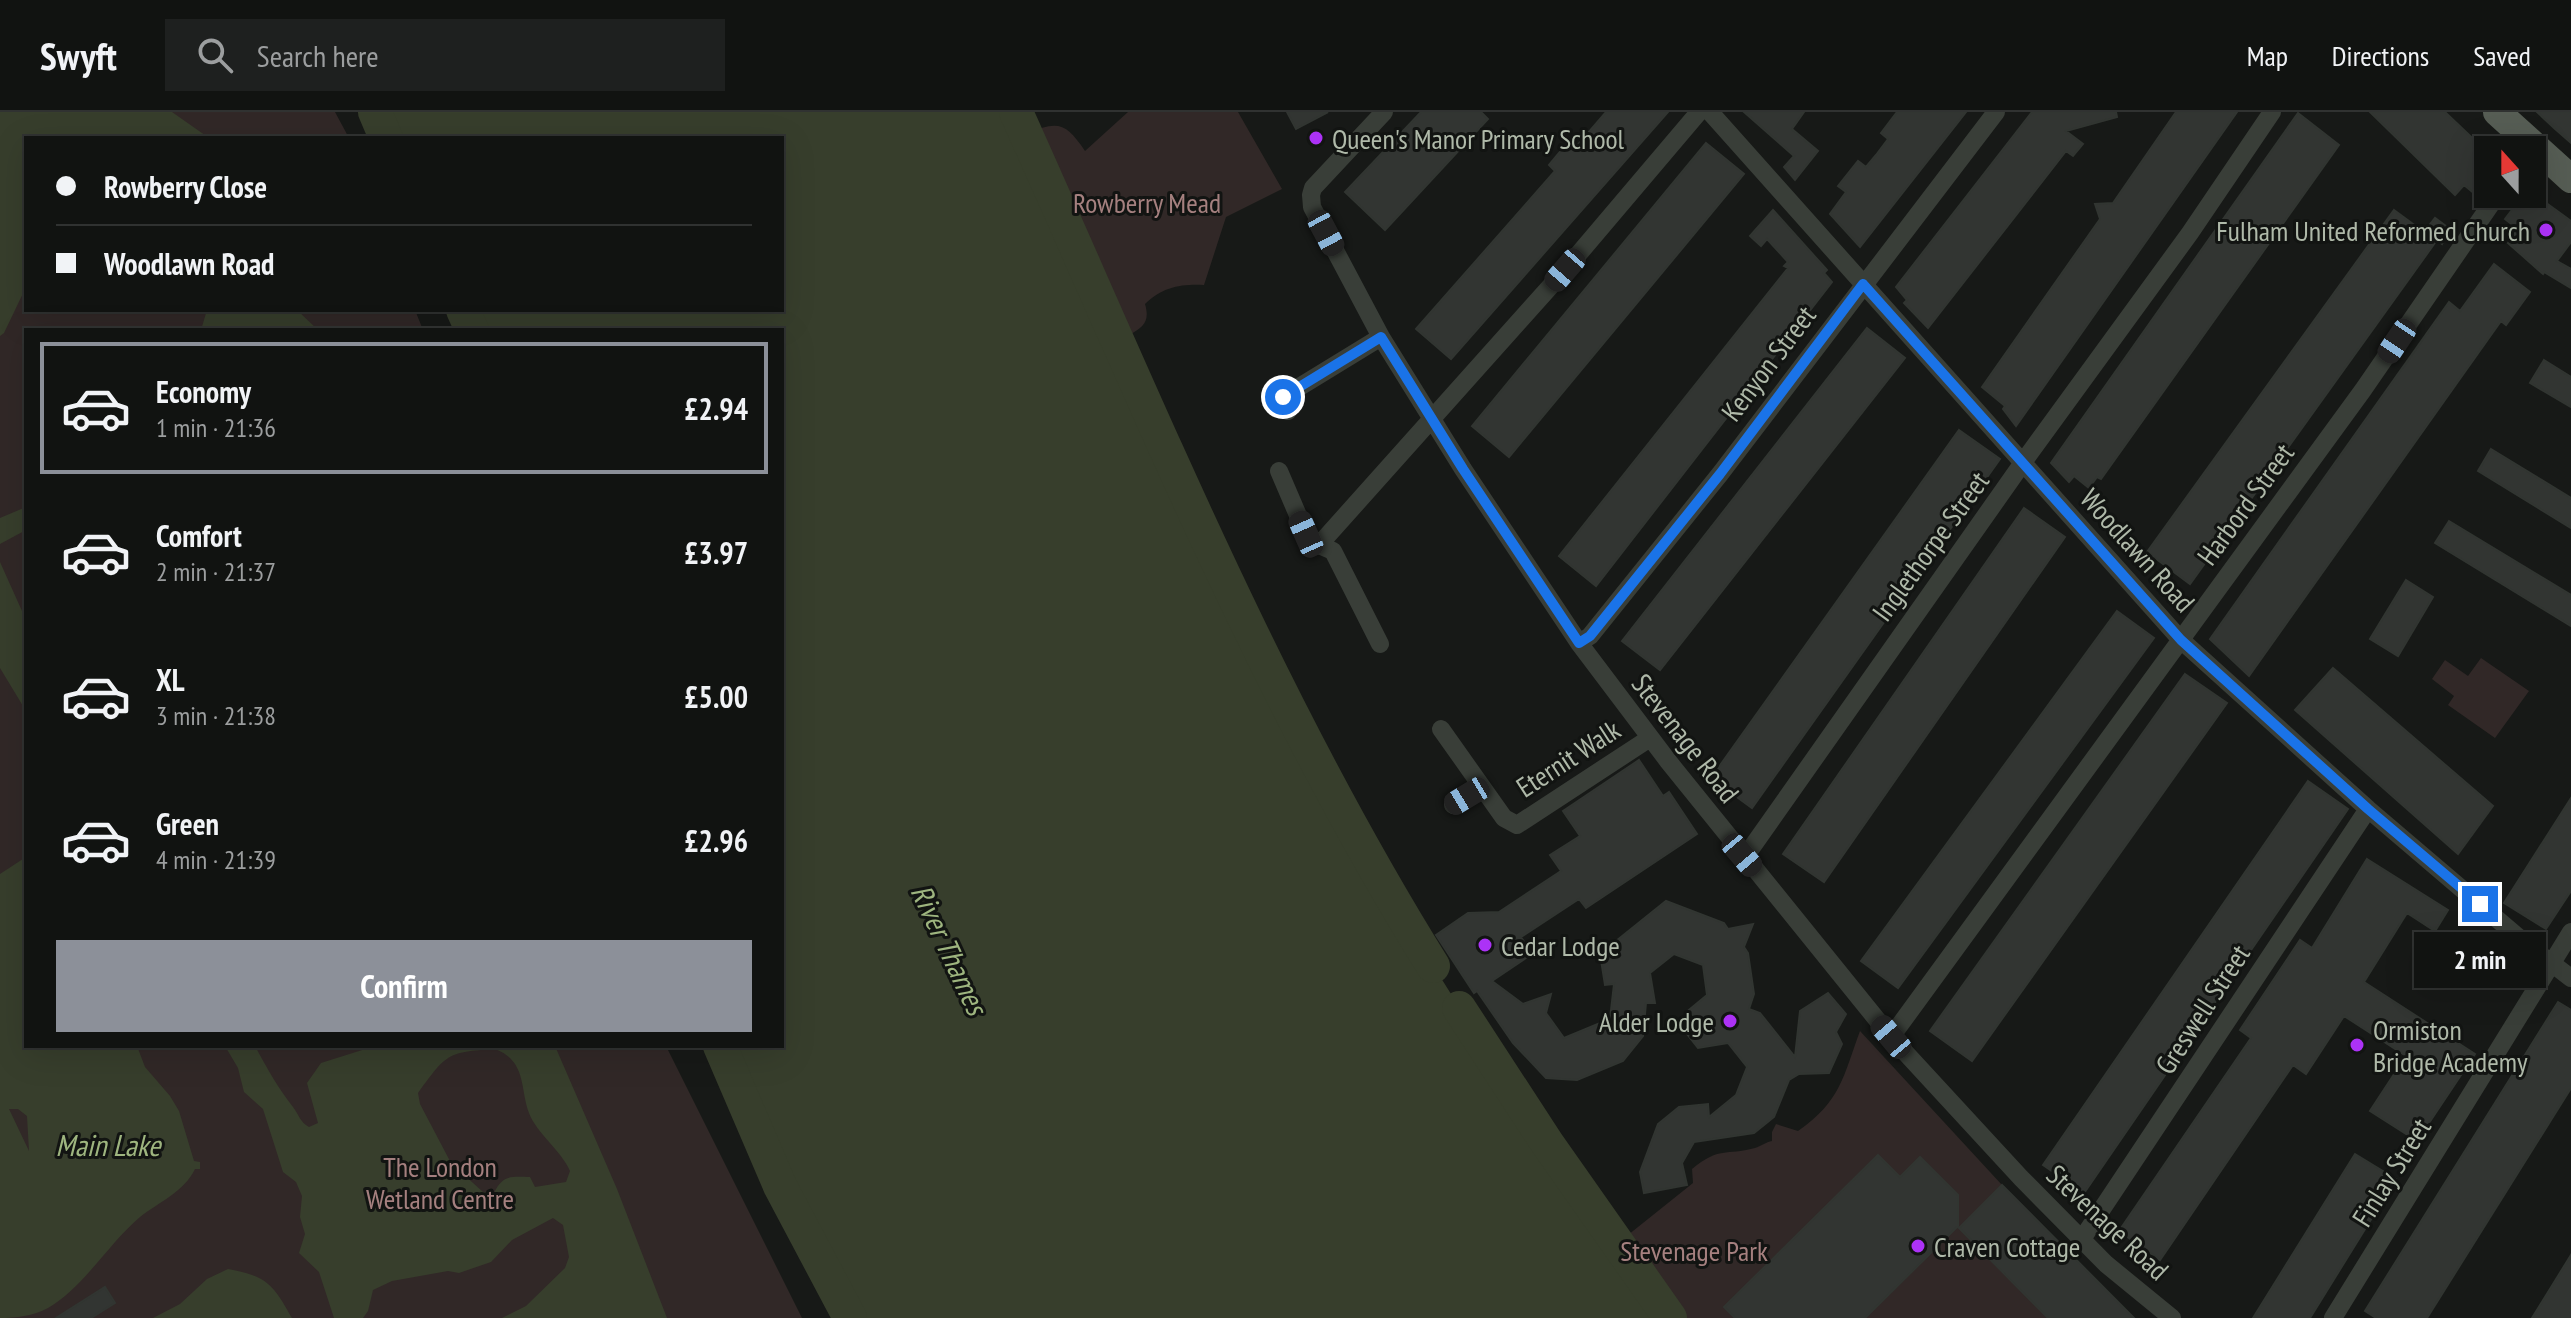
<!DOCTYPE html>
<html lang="en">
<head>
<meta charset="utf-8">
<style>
	:root { --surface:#111311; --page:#1e201f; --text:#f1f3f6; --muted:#9c9e9f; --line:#303231; --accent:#8c9099 }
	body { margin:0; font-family:"PT Sans Narrow",sans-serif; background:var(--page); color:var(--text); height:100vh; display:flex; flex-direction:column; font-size:30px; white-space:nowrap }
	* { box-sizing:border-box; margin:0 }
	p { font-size:26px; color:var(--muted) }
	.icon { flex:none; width:44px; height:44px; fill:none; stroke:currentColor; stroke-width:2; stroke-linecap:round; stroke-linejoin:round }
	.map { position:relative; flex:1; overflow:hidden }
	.drawer { position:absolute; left:24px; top:216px; width:760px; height:720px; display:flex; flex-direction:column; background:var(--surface); border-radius:0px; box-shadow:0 8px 32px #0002,0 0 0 2px var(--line) }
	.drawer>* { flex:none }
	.hud { position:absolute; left:24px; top:24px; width:760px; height:176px; border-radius:0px; box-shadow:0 8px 32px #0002,0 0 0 2px var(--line); display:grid; align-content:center; height:176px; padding:0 32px; background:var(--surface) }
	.needle { width:52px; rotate:339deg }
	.fabs { position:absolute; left:2474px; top:24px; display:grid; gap:16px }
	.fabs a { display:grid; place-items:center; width:72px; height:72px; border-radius:0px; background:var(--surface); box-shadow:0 8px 32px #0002,0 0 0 2px var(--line); font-size:40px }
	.end { position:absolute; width:36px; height:36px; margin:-18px; border:10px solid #1a73e8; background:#fff; box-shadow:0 0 0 4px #fff }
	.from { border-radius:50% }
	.bubble { position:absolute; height:56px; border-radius:0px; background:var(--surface); box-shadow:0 8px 32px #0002,0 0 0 2px var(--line); font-size:26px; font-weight:700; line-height:56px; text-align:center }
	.car { position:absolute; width:24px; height:48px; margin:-24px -12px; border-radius:10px; box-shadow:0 0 6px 2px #0007; background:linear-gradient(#222 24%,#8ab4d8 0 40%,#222 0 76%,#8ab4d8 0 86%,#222 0) }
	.hud b { display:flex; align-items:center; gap:28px; height:76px; font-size:30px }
	.hud b+b { border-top:2px solid var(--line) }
	.hud i { width:20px; height:20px; background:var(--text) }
	ul { padding:14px 0 0; list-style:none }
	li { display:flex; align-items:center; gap:24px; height:132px; margin:0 16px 12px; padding:0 16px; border:4px solid transparent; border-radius:0px }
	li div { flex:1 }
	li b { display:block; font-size:30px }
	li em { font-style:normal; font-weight:700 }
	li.current { border-color:var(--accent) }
	li>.icon { width:72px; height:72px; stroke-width:1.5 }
	.action { display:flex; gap:16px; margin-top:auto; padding:16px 32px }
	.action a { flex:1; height:92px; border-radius:0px; background:var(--accent); color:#fff; font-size:32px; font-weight:700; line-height:92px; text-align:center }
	header { display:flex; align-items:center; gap:48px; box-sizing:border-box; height:112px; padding:0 40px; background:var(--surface); border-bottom:2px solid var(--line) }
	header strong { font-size:38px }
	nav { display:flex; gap:44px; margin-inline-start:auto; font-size:28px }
	.search { width:560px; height:72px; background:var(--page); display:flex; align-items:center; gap:20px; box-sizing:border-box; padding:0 28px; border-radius:0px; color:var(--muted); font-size:30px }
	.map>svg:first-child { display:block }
</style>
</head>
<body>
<header>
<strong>Swyft</strong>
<div class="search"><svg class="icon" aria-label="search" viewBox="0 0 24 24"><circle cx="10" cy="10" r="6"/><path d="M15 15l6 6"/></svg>Search here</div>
<nav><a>Map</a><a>Directions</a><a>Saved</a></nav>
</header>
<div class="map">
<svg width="2571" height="1206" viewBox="0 0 2571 1206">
	<rect width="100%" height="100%" fill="#171917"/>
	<path fill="#312827" d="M0,0H335L349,26H26V198H415L423,218H26V934H666L802,1206H0Z
		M1128,0H1238L1282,77L1226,105L1204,173C1180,172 1163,175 1145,192C1150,209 1144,215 1129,223L1124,211L1112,219L1083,147L1027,22C1058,8 1066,11 1085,39Z
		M2481,546L2529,579L2495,626L2448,593L2454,584L2432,567L2445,548L2468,564Z
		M1860,919L2002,1073L2134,1206H1670L1618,1131L1693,1071L1692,1057C1720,1034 1725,1044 1755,1036C1761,1034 1766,1030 1772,1029V1020L1776,1012L1798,1019C1841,989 1843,965 1860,919Z"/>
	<path fill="#373e2c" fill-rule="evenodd" d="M0,0H172L209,26H26V175L4,221L0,224Z
		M375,0H1016L1204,425L1349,710L1409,815L1483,933L1547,1031L1670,1206H850L780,1074L720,934H782V218H472L463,198H782V26H386Z
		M207,198H297L318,218H201Z
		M26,395V418L0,432V406Z
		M0,450L22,499L26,498V599L0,556Z
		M26,745V906L23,916L26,934H137L145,955L170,984L179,999L194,1049L200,1050V1057H195C184,1080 159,1090 140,1105C110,1130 82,1177 48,1196C33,1204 16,1206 0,1206V762ZM9,997H18L27,1004L29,1039Z
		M225,934H255C267,956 278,976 293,995C299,1003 300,1010 309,1015L318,1011L307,971L321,951L375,934H555L617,1077L667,1206H502L526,1194L565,1156L569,1145L563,1113L553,1106L512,1128L491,1150L459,1161L448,1159L392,1169L373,1178L368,1199L363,1206H334L319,1160L299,1141L305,1122L300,1105L302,1084L296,1070L283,1060L263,997L244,980L238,956ZM495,937C527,949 520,978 529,1001C537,1022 561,1038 570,1059L566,1070L535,1075L530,1065C512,1065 503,1062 494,1081L483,1080L451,1051L420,992L418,981C447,942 446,940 495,937Z
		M228,1157C267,1164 273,1172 292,1206H153L180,1192L207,1167Z"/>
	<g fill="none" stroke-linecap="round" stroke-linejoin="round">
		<path stroke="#373e2c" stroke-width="34" d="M375,0L386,26
			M1016,0C1146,289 1265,584 1433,854
			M463,198L472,218
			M1459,896L1547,1031L1670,1206
			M720,934L780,1074L850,1206"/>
	</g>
	<path fill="#323532" stroke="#313531" stroke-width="2" d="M1287,0H1328L1296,17Z
		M1421,0H1481L1488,7L1385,118L1345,80Z
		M1606,0H1668L1451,247L1416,217L1555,59L1549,53L1559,41L1570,29L1576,35Z
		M1744,0H1804L1792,17L1818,39L1795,68L1784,55L1794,44Z
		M1897,0H1966L1860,135L1830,102L1846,80L1838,74L1858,49L1866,55L1876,43L1888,27L1881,21Z
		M2032,0H2116L2117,5L2066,19L2083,32L2073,44L2066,39L1928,216L1904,191L1907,188L1896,175Z
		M2176,0H2237L2016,314L2003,297L2005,294L1982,275L2100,107L2095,92L2113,91Z
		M2370,0H2445L2488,41V64L2475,82L2464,73L2455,83Z
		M2537,0H2571V31L2554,16Z
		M2298,1L2339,33L2101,367L2097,365L2089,376L2074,364L2069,370L2051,351Z
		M1706,31L1744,62L1509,345L1472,314Z
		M2524,82H2534L2571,109V130L2557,149L2571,157V176L2544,160L2543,162L2508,131L2518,117L2505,107Z
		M1773,98L1827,158L1824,161L1832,170L1596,474L1559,444L1788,156L1784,154L1788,150L1767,127L1761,134L1750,124Z
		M2394,98L2424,120L2435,106L2450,117L2442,132L2437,128L2190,472L2147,440Z
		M2494,152L2530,180L2506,213L2501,209L2249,564L2210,527L2449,190L2460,199Z
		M1867,216L1905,246L1660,558L1622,529Z
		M2544,248L2571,265V295L2530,271Z
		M1959,318L2000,347L1752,696L1711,666Z
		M2491,337L2571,386V416L2478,359Z
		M2024,396L2065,425L1824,770L1783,742Z
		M2449,409L2571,483V514L2435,431Z
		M2406,468L2433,485L2398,544L2370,527Z
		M2117,499L2154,526L1898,876L1861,849Z
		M2333,556L2493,694L2458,742L2295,598Z
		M2185,562L2227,591L1972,949L1930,919Z
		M1639,648L1663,684L1669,680L1697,722L1586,796L1579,787L1521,825L1532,842L1492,869L1523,892L1551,882L1546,901L1564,926L1610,907L1614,872L1605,873L1600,842L1666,789L1724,811L1728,817L1753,812L1744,835L1748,841L1754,882L1749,897L1760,901L1795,945L1800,899L1828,881L1846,902L1836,920L1842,932L1829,961L1799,962L1789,968L1774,1005L1754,1021L1694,1030L1682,1051L1687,1073L1644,1081L1640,1060L1658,1012L1679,995L1708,992L1709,1005L1736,983L1747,955L1728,931L1698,936L1683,917L1696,907L1689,898L1707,883L1703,853L1674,842L1650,861L1655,891H1646L1643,924L1623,949L1577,968L1546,966L1513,931L1477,879L1474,881L1436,823L1468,801L1499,800L1561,759L1550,743L1580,724L1563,699Z
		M2308,669L2348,697L2084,1081L2043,1053Z
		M2571,686V779L2546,817L2504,791Z
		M2367,747L2448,798L2435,819L2407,801L2364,870L2475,942L2417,1029L2370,999L2406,944L2344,904L2306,962L2293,953L2160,1148L2119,1119L2251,926L2240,918L2300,828L2312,836Z
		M2558,890L2571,898V976L2427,1206H2376L2365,1199Z
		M2355,1042L2396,1067L2310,1206H2253Z
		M1878,1043L1900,1065L1920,1045L1958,1083V1114L1865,1206H1735L1724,1195Z
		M2002,1073L2134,1206H2048L1959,1116Z
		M2571,1143V1206H2532Z
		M105,1175L115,1191L91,1206H56Z"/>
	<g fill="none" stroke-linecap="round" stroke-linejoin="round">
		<path stroke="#393e38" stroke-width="18" d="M1384,0L1313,76L1311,83L1312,95L1381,225L1463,357L1579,531L1668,649L1891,925L2021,1066L2106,1152L2172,1206
			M1710,0L2181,528L2368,697L2524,830L2571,866
			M1288,299L1283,285L1381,225
			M1279,359L1306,422L1319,433L1565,158L1699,0
			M1319,433L1333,439L1380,532
			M1579,531L1590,524L1720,362L1996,0
			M1441,617L1504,706L1517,713L1650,626
			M1453,693L1482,676
			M1742,743L1752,735L2029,342L2190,121L2272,0
			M1891,925L2363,278L2498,82
			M2082,1127L2368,697
			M2333,1206L2571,820"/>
		<path stroke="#565d54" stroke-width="28" d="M2497,0L2571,67"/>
	</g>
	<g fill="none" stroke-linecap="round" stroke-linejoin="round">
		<path stroke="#1a73e8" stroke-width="10" d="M1283,285L1381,225L1463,357L1579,531L1590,524L1720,362L1863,172L2181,528L2368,697L2480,792"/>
	</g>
	<g fill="#ac32f6" stroke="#121412" stroke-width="3">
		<circle cx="1316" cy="26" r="8"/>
		<circle cx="2546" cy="118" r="8"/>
		<circle cx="1485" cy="833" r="8"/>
		<circle cx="1730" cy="909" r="8"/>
		<circle cx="2357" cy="933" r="8"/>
		<circle cx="1918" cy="1134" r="8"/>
	</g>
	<g text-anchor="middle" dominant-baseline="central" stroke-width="6" stroke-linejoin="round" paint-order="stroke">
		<g font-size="28" fill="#afb9a9" stroke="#121412" text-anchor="start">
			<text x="1332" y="26">Queen's Manor Primary School</text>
			<text x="2530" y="118" text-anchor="end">Fulham United Reformed Church</text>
			<text x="1501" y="833">Cedar Lodge</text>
			<text x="1714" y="909" text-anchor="end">Alder Lodge</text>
			<text x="2373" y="917">Ormiston<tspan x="2373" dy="32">Bridge Academy</tspan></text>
			<text x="1934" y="1134">Craven Cottage</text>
		</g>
		<g font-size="28" fill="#a5807f" stroke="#121412">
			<text x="1147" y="90">Rowberry Mead</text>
			<text x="440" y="1054">The London<tspan x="440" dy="32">Wetland Centre</tspan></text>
			<text x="1694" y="1138">Stevenage Park</text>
		</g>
		<g font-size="28" fill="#afb9a9" stroke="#121412">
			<text transform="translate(1768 251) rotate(-53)">Kenyon Street</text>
			<text transform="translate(2245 392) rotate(-54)">Harbord Street</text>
			<text transform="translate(1930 434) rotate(-54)">Inglethorpe Street</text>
			<text transform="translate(2138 438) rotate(48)">Woodlawn Road</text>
			<text transform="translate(1686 626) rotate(52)">Stevenage Road</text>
			<text transform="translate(1568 646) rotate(-33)">Eternit Walk</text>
			<text transform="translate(2202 897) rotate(-57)">Greswell Street</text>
			<text transform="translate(2391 1060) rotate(-58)">Finlay Street</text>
			<text transform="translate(2108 1110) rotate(43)">Stevenage Road</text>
		</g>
		<g font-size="30" font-style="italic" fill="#9eb57f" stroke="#121412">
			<text transform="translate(950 837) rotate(65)">River Thames</text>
			<text x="108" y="1032">Main Lake</text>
		</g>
	</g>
</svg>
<div class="fabs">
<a><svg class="needle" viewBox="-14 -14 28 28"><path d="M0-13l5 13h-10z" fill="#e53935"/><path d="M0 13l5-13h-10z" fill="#9c9e9f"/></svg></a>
</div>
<i class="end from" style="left:1283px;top:285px"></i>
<i class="end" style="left:2480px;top:792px"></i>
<div class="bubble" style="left:2414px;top:820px;width:132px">2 min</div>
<i class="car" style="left:1326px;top:121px;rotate:152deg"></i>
<i class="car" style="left:1565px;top:158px;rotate:221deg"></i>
<i class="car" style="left:2397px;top:229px;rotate:214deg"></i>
<i class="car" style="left:1306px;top:422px;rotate:336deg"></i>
<i class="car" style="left:1467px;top:684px;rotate:239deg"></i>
<i class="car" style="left:1742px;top:743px;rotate:140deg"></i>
<i class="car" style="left:1891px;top:925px;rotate:320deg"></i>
<div class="hud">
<b><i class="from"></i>Rowberry Close</b>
<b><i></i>Woodlawn Road</b>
</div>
<section class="drawer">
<ul>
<li class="current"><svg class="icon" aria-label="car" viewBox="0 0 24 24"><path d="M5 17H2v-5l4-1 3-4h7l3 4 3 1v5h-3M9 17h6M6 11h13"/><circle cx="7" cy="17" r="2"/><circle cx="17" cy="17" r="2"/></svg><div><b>Economy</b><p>1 min · 21:36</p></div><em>£2.94</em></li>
<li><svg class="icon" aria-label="car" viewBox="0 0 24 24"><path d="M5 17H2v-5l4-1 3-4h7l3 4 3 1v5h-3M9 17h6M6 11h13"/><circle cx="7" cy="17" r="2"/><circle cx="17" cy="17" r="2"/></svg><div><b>Comfort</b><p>2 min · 21:37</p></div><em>£3.97</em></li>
<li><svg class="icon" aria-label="car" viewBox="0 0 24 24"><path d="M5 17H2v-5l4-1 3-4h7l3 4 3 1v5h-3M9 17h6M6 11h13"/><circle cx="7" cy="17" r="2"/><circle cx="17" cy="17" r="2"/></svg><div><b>XL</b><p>3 min · 21:38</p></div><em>£5.00</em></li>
<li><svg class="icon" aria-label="car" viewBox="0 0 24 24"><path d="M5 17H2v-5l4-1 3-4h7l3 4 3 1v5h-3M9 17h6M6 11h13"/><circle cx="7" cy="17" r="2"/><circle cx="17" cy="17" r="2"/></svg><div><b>Green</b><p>4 min · 21:39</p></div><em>£2.96</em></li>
</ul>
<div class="action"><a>Confirm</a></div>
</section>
</div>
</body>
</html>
